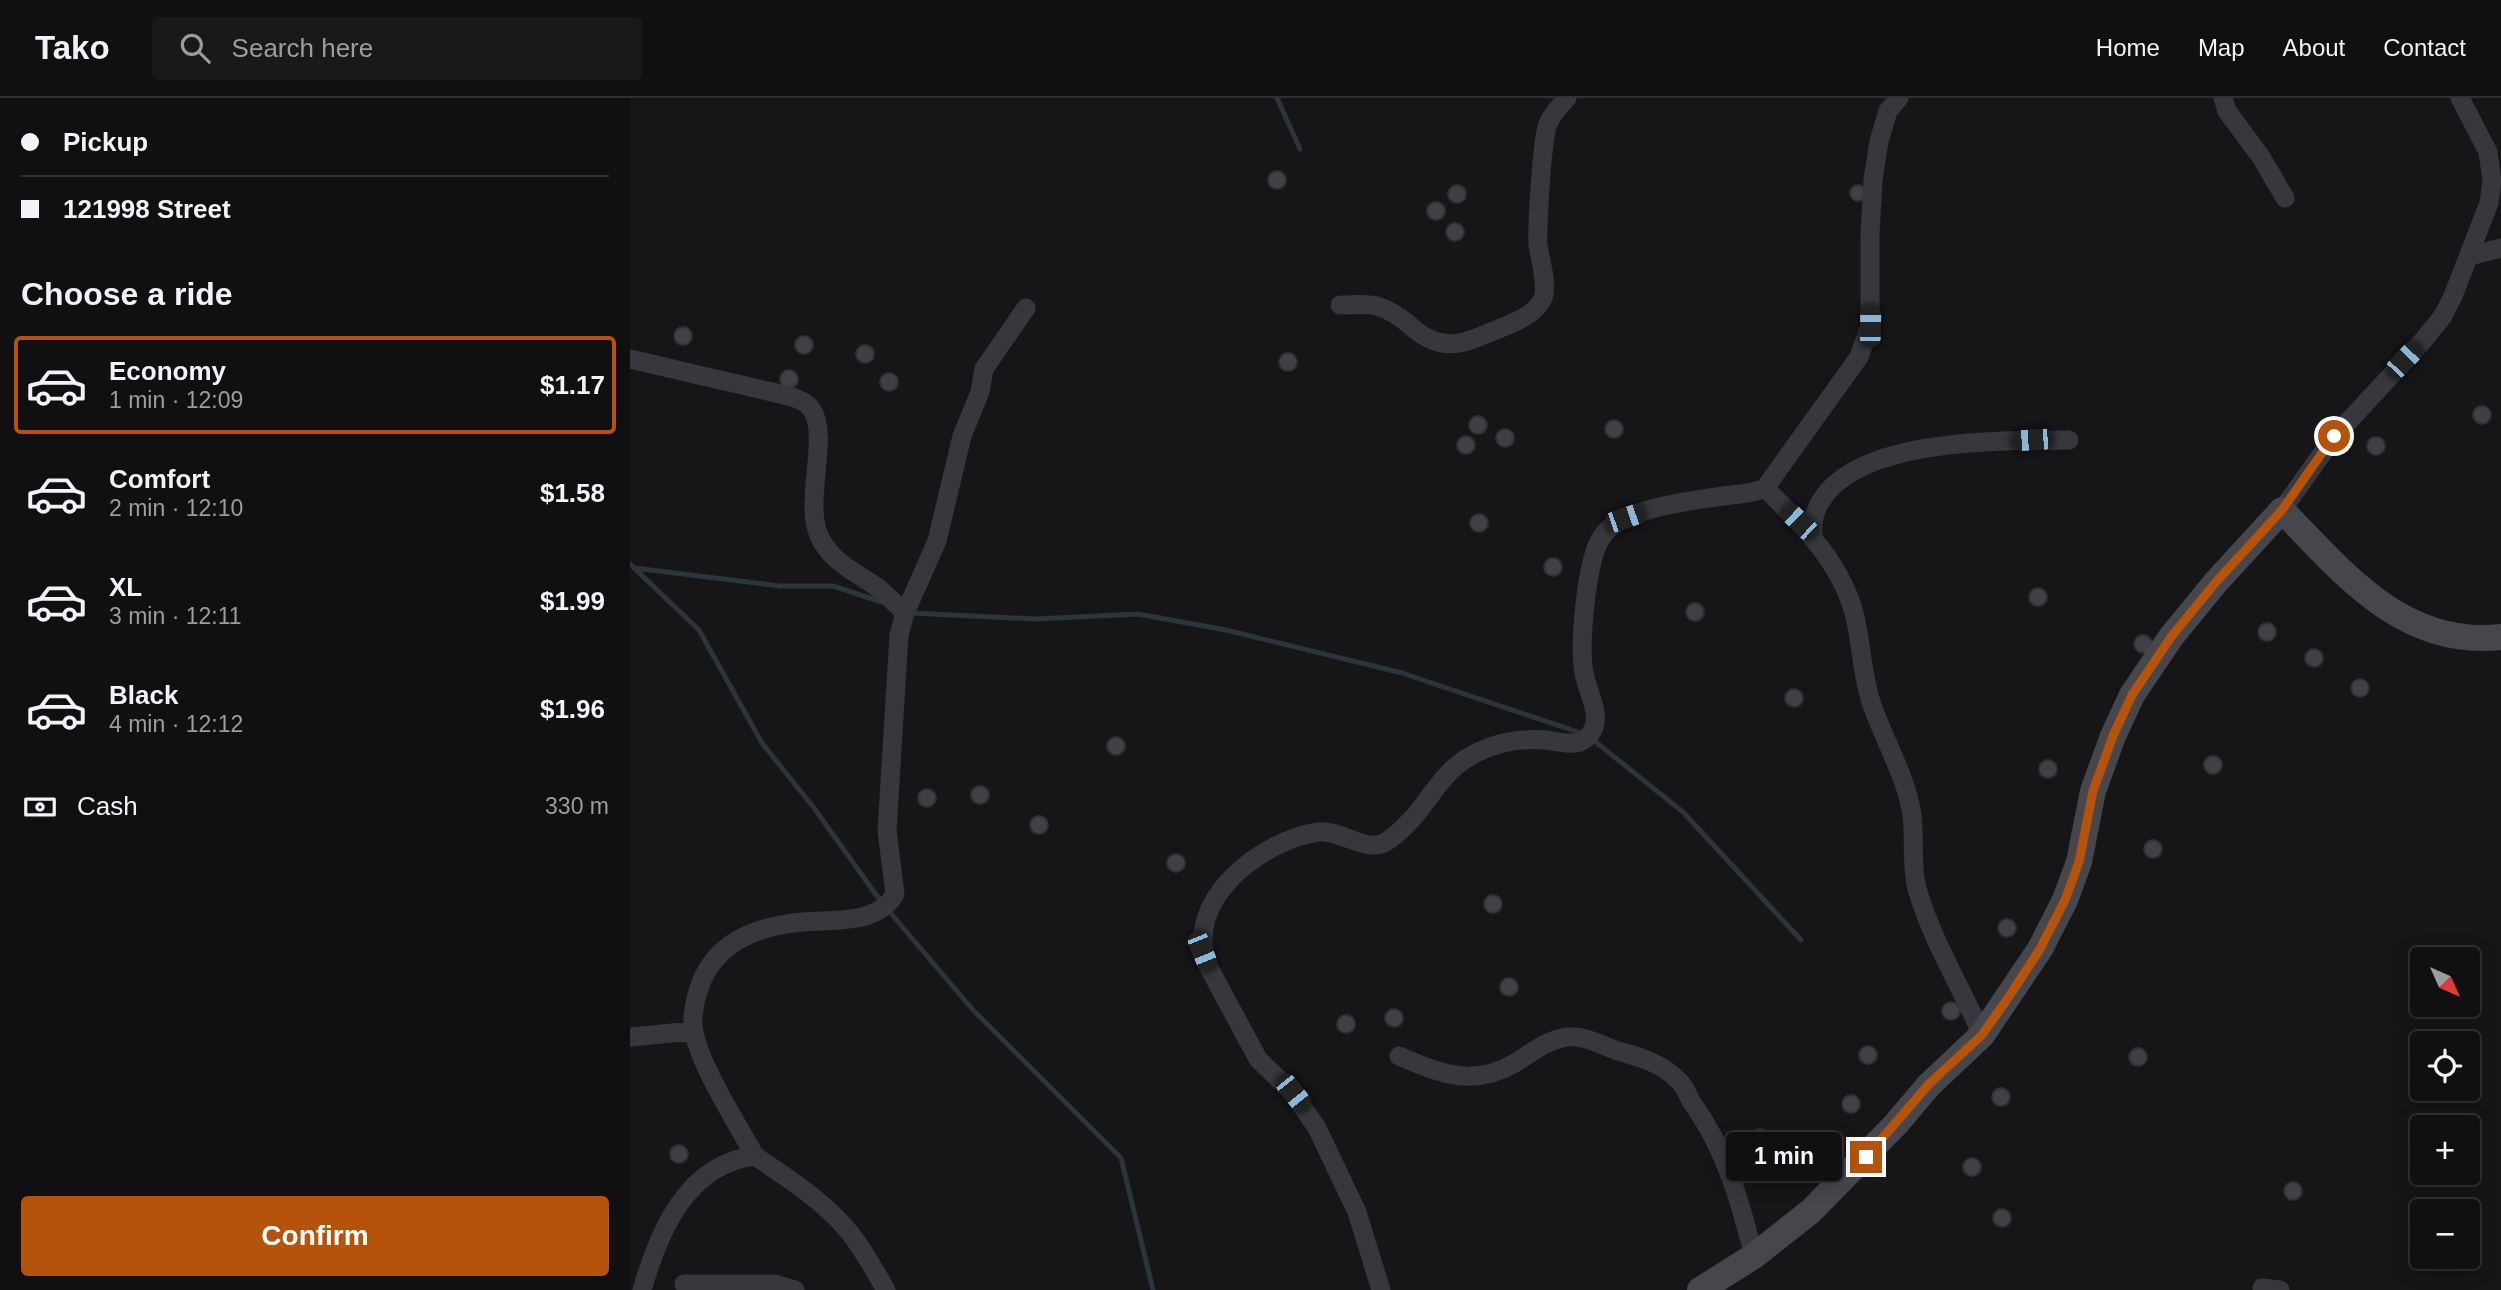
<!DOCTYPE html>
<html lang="en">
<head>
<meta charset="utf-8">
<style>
	:root { --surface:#101012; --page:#19191b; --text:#f1f3f6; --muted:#9c9d9f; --line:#303032; --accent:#b45309 }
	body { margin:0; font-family:Arial,sans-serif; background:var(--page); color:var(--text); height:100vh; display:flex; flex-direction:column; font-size:26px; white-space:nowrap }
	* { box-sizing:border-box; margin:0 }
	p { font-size:23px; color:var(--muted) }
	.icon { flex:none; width:38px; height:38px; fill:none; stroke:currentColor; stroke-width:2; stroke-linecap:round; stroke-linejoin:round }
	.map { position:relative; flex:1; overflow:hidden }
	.details { display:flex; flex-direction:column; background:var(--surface); width:630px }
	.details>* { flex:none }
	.hud { display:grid; align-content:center; height:154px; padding:0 21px; background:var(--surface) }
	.needle { width:46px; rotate:135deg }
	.buttons { position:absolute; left:1780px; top:849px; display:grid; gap:14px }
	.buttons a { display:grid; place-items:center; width:70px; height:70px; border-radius:7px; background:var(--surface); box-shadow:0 4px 18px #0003,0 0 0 2px var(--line); font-size:35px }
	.end { position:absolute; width:32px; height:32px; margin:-16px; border:9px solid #b45309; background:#fff; box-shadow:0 0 0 4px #fff }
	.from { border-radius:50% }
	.bubble { position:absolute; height:49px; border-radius:7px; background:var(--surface); box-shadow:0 4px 18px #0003,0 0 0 2px var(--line); font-size:23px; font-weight:800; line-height:49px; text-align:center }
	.car { position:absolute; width:21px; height:42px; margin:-21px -10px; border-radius:9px; box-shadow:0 0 5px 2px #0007; background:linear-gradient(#222 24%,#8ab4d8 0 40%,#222 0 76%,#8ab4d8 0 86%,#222 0) }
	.hud b { display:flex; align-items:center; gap:24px; height:66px; font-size:26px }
	.hud b+b { border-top:2px solid var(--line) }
	.hud i { width:18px; height:18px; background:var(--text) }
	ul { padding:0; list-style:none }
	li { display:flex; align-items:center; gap:21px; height:98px; margin:0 14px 10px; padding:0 7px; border:4px solid transparent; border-radius:7px }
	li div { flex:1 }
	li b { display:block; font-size:26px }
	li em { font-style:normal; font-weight:800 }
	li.active { border-color:var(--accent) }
	li>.icon { width:63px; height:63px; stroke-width:1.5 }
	h2 { padding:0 21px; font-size:32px; line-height:84px }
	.pay { display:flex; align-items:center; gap:18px; height:77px; padding:0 21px; font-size:26px }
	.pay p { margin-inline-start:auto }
	.cta { display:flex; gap:14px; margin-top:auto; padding:14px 21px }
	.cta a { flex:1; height:80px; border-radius:7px; background:var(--accent); color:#fff; font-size:28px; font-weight:800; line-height:80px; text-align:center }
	header { display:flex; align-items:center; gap:42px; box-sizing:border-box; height:98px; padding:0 35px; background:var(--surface); border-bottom:2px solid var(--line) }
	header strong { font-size:33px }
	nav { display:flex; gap:38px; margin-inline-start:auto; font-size:24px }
	.search { width:490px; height:63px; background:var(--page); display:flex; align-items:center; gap:18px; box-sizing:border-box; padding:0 24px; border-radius:7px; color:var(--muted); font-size:26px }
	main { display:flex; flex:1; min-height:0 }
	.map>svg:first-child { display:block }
</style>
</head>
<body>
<header>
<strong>Tako</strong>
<div class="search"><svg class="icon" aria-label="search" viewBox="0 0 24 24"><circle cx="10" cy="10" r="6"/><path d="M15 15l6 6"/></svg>Search here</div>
<nav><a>Home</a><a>Map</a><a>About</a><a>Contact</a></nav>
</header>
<main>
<section class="details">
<div class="hud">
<b><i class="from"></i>Pickup</b>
<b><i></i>121998 Street</b>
</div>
<h2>Choose a ride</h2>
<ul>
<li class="active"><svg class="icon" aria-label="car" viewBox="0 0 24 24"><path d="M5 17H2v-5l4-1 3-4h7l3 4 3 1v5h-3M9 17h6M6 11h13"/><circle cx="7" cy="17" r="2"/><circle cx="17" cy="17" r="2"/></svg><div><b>Economy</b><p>1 min · 12:09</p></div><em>$1.17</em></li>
<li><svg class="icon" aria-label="car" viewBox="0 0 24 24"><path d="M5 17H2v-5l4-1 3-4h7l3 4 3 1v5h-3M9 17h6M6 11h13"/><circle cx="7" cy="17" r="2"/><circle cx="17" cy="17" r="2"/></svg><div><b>Comfort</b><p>2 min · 12:10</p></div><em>$1.58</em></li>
<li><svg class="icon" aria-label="car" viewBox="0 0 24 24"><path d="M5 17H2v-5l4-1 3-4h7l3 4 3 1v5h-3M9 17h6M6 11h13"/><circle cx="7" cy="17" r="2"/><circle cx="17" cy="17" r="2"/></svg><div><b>XL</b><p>3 min · 12:11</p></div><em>$1.99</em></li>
<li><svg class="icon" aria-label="car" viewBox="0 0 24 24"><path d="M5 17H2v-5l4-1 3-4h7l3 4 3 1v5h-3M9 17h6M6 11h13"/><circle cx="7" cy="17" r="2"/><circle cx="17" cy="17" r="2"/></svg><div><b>Black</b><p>4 min · 12:12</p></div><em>$1.96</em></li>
</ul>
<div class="pay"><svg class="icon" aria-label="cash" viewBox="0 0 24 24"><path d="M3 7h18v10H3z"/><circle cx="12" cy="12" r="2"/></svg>Cash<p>330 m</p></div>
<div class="cta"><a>Confirm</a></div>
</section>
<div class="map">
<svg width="1871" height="1192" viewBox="0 0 1871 1192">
	<rect width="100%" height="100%" fill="#161618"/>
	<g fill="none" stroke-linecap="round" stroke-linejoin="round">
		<path stroke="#2c353c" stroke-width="5" d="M647,0L670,51
			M0,466L69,532L132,645L184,710L252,805
			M4,470L150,488H203L252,504
			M281,515L406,521L508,516L596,532L772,575L954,636
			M962,641L1053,714L1171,842
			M258,812L343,912L491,1060L523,1192"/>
	</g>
	<path fill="#404145" stroke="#303034" stroke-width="2" d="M638 82a9 9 0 1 1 18 0a9 9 0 1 1-18 0Z
		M1220 95a8 8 0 1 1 16 0a8 8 0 1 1-16 0Z
		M818 96a9 9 0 1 1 18 0a9 9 0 1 1-18 0Z
		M797 113a9 9 0 1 1 18 0a9 9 0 1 1-18 0Z
		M816 134a9 9 0 1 1 18 0a9 9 0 1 1-18 0Z
		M44 238a9 9 0 1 1 18 0a9 9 0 1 1-18 0Z
		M165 247a9 9 0 1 1 18 0a9 9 0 1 1-18 0Z
		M226 256a9 9 0 1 1 18 0a9 9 0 1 1-18 0Z
		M649 264a9 9 0 1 1 18 0a9 9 0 1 1-18 0Z
		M150 281a9 9 0 1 1 18 0a9 9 0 1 1-18 0Z
		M250 284a9 9 0 1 1 18 0a9 9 0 1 1-18 0Z
		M1843 317a9 9 0 1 1 18 0a9 9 0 1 1-18 0Z
		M839 327a9 9 0 1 1 18 0a9 9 0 1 1-18 0Z
		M975 331a9 9 0 1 1 18 0a9 9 0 1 1-18 0Z
		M866 340a9 9 0 1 1 18 0a9 9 0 1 1-18 0Z
		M827 347a9 9 0 1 1 18 0a9 9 0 1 1-18 0Z
		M1737 348a9 9 0 1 1 18 0a9 9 0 1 1-18 0Z
		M840 425a9 9 0 1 1 18 0a9 9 0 1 1-18 0Z
		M914 469a9 9 0 1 1 18 0a9 9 0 1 1-18 0Z
		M1399 499a9 9 0 1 1 18 0a9 9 0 1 1-18 0Z
		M1056 514a9 9 0 1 1 18 0a9 9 0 1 1-18 0Z
		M1628 534a9 9 0 1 1 18 0a9 9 0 1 1-18 0Z
		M1504 546a9 9 0 1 1 18 0a9 9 0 1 1-18 0Z
		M1675 560a9 9 0 1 1 18 0a9 9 0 1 1-18 0Z
		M1721 590a9 9 0 1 1 18 0a9 9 0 1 1-18 0Z
		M1155 600a9 9 0 1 1 18 0a9 9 0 1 1-18 0Z
		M477 648a9 9 0 1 1 18 0a9 9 0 1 1-18 0Z
		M1574 667a9 9 0 1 1 18 0a9 9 0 1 1-18 0Z
		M1409 671a9 9 0 1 1 18 0a9 9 0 1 1-18 0Z
		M341 697a9 9 0 1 1 18 0a9 9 0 1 1-18 0Z
		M288 700a9 9 0 1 1 18 0a9 9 0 1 1-18 0Z
		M400 727a9 9 0 1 1 18 0a9 9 0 1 1-18 0Z
		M1514 751a9 9 0 1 1 18 0a9 9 0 1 1-18 0Z
		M537 765a9 9 0 1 1 18 0a9 9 0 1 1-18 0Z
		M854 806a9 9 0 1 1 18 0a9 9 0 1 1-18 0Z
		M1368 830a9 9 0 1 1 18 0a9 9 0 1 1-18 0Z
		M870 889a9 9 0 1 1 18 0a9 9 0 1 1-18 0Z
		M1312 913a9 9 0 1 1 18 0a9 9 0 1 1-18 0Z
		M755 920a9 9 0 1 1 18 0a9 9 0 1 1-18 0Z
		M707 926a9 9 0 1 1 18 0a9 9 0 1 1-18 0Z
		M1229 957a9 9 0 1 1 18 0a9 9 0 1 1-18 0Z
		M1499 959a9 9 0 1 1 18 0a9 9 0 1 1-18 0Z
		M1362 999a9 9 0 1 1 18 0a9 9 0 1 1-18 0Z
		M1212 1006a9 9 0 1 1 18 0a9 9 0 1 1-18 0Z
		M1121 1040a9 9 0 1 1 18 0a9 9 0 1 1-18 0Z
		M40 1056a9 9 0 1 1 18 0a9 9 0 1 1-18 0Z
		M1333 1069a9 9 0 1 1 18 0a9 9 0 1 1-18 0Z
		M1654 1093a9 9 0 1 1 18 0a9 9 0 1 1-18 0Z
		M1363 1120a9 9 0 1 1 18 0a9 9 0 1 1-18 0Z"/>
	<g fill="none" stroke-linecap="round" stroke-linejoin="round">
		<path stroke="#37383d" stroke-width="19" d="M1593,0L1597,13L1631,59L1655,100
			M1840,158L1871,150
			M710,207C722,207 735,205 747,208C760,212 773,221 783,230C812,255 833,246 866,232C881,226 906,217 913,200C918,186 910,162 908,147C907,129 912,40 918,26C922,16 930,8 937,0
			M0,261L159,298C168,301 177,304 182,312C199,337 175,401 188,435C198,462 225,474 247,489C257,497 266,506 275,515
			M1135,390C1173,428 1212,465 1225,519C1232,549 1232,578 1242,607C1255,644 1276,678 1282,717C1285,742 1281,767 1287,791C1302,842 1331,889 1352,937
			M1652,412L1704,339L1791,245L1813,218L1823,198L1859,105L1862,83L1858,54L1830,0
			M1183,440C1183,431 1182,421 1186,413C1215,338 1373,343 1439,342
			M0,939L63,933
			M769,958C810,975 842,990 885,965C900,956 914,944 932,940C951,935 970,947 988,953C1010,959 1033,966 1049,983C1056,990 1058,999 1063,1006C1096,1052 1110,1104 1124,1158
			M125,1058C107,1026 70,967 64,934C61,921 64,908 67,897C80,846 124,828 173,824C204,821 248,827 265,796L257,733L269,537L275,515L307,443L332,338L350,294L354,271L396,210
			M54,1186H145L165,1192
			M1632,1190L1650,1192
			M12,1192C29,1133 57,1066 125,1058C156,1079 189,1100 214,1128C231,1147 243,1170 256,1192
			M751,1192L727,1114L687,1030L663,995L628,961L578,868C552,803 630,743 688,734C711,731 738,758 759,742C807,707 804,663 873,645C887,642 902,641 915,642C926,643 942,648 952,643C954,642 959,638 960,636C974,620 957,594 954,575C949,547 956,464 971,440C989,410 1060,403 1093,398C1107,396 1123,396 1135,390L1229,259L1240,228V136L1243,82L1249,43L1258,13L1269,0"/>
		<path stroke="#45474d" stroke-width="26" d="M1070,1192L1124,1158L1181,1113L1266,1026L1299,987L1352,937L1410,851L1435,802L1449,764L1463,693L1483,638L1502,597L1541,539L1586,484L1652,412C1713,475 1773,550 1871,539"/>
	</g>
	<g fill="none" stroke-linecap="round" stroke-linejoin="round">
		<path stroke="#b45309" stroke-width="9" d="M1236,1059L1299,986L1352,937L1380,897L1410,851L1435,802L1449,764L1463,693L1483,638L1502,597L1541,539L1586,484L1652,412L1704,338"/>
	</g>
</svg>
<div class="buttons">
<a><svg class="needle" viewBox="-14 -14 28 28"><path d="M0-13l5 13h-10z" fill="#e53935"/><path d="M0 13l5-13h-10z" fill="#9c9d9f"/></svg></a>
<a><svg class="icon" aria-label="locate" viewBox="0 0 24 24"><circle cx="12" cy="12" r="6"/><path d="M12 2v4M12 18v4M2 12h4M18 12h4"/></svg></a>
<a>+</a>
<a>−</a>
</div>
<i class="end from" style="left:1704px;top:338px"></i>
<i class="end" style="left:1236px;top:1059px"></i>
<div class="bubble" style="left:1096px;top:1034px;width:116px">1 min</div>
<i class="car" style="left:1240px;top:228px;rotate:1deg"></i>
<i class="car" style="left:1774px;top:262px;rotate:44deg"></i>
<i class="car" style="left:1402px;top:342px;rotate:267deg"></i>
<i class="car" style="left:995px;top:420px;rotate:71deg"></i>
<i class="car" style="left:1169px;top:424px;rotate:314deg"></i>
<i class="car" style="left:572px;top:853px;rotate:158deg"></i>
<i class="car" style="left:663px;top:995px;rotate:141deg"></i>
</div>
</main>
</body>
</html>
